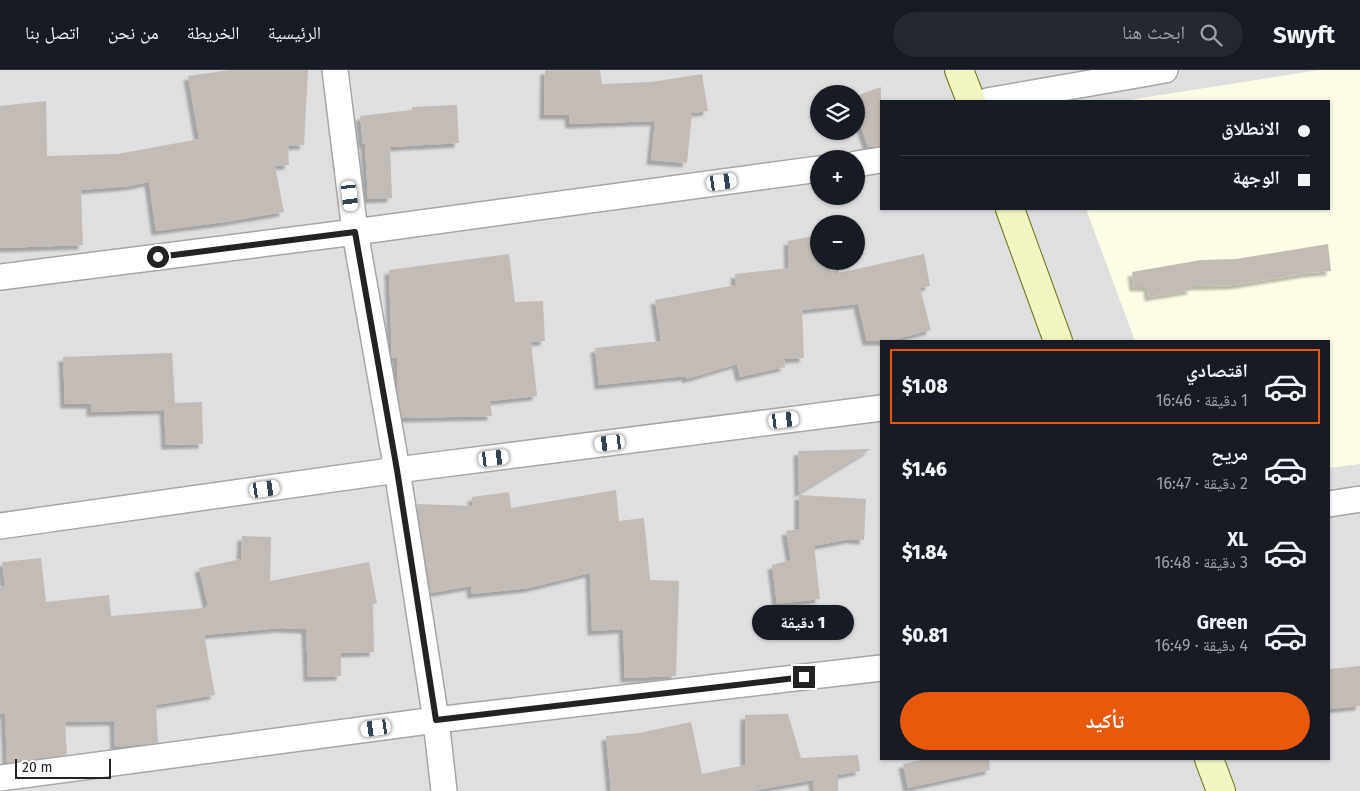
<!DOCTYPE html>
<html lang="ar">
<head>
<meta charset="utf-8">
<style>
	:root { --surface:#171b24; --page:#242831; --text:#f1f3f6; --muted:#9ea1a6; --line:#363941; --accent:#ea580c }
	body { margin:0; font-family:"Fira Sans","Noto Naskh Arabic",sans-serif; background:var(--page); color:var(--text); direction:rtl; height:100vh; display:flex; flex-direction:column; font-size:19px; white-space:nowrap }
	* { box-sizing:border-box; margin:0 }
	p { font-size:16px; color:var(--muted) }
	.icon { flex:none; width:28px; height:28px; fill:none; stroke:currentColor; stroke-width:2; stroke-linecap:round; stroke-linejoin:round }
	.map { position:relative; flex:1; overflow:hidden; direction:ltr }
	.details { position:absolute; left:880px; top:270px; width:450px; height:420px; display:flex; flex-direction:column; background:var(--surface); border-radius:0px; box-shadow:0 1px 4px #0004; direction:rtl }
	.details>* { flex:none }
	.hud { position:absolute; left:880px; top:30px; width:450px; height:110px; border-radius:0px; box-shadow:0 1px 4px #0004; direction:rtl; display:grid; align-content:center; height:110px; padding:0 20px; background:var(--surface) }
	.buttons { position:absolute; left:810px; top:15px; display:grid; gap:10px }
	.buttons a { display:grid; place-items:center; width:55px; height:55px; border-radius:50%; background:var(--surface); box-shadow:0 1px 4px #0004; font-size:25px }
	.scale { position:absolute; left:15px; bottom:12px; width:96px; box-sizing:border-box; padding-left:5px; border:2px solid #222; border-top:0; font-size:14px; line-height:18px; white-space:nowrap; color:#222; -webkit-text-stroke:4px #fff; paint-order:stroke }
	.end { position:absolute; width:22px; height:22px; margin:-11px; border:6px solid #222; background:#fff; box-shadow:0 0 0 2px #fff }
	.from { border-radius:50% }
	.bubble { position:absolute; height:35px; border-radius:18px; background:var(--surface); box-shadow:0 1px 4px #0004; font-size:16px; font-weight:800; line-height:35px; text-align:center; direction:rtl }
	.car { position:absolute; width:15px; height:30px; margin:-15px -8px; border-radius:6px; box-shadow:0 0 4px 1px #0007; background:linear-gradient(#fff 24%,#345 0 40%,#fff 0 76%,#345 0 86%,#fff 0) }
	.hud b { display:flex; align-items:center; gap:18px; height:48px; font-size:19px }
	.hud b+b { border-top:1px solid var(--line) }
	.hud i { width:12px; height:12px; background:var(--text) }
	ul { padding:9px 0 0; list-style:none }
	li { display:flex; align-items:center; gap:15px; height:75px; margin:0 10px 8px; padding:0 10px; border:2px solid transparent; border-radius:0px }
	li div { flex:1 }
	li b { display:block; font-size:19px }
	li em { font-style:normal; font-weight:800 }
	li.active { border-color:var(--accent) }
	li>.icon { width:45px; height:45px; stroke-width:1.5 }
	.primary-button { display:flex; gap:10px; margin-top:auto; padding:10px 20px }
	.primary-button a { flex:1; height:58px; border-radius:30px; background:var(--accent); color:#fff; font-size:20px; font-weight:800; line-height:58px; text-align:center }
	header { display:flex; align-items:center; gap:30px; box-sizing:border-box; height:70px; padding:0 25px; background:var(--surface); border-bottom:1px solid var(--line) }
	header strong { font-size:24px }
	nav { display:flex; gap:28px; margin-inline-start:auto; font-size:18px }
	.search { width:350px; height:45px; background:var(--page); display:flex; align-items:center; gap:12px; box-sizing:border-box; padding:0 18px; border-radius:28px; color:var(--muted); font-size:19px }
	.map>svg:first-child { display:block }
</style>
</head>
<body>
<header>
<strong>Swyft</strong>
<div class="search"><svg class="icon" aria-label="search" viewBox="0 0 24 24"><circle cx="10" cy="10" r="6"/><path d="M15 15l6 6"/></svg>ابحث هنا</div>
<nav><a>الرئيسية</a><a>الخريطة</a><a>من نحن</a><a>اتصل بنا</a></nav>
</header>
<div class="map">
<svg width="1360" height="721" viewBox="0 0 1360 721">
	<defs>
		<filter id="shadow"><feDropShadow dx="-4.5" dy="4.5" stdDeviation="1" flood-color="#0004"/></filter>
	</defs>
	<rect width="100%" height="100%" fill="#f1efea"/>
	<path fill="#e0dfdf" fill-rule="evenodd" d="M0,0H1360V721H0ZM819,24H856V61H819ZM881,31H1329V139H881ZM819,89H856V126H819ZM819,154H856V191H819ZM881,271H1329V689H881Z"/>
	<path fill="#fdfde7" d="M1320,0H1360V394L1329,398V271H1135L1086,139H1329V31H1122Z"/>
	<path fill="#c2bbb6" filter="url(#shadow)" d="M230,0H308L304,75L288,76L289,95L275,96L284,142L225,152L156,161L149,112L130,116L81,120L83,175L0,178V36L46,31L47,86L118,84L199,69L188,6Z
		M545,0H600L602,14L651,12L702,4L708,41L692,43L687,93L651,90L655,51L570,54L569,45H544Z
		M881,17V76L868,77L856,41V26Z
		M457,35L459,73L390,77L392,128L368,129L365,74H363L360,46L412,40V37Z
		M819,165V191H829L831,201L839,200V203L924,184L930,216L920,218L931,260L889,271H867L858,234L802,240L804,288L784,289L785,297L740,307L737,294L687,309L686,306L599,315L595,278L661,271L655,230L736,215L735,204L789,198L788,171Z
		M1328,174L1331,201L1308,203L1234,215L1191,216L1192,220L1149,227L1148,217H1134L1132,202L1201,190L1236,189Z
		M509,184L515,232L543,231L545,271L531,272L537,326L490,331L492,346L402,348L398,323L397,288H392L389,200Z
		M172,283L175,333L202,332L203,374L166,375L164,340L91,342V334H65L63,287Z
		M871,379L799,423L798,381Z
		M616,420L619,451L644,448L650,510L679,511L676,606L625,608L623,559L592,561L590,503L529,518L472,524L471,516L431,523L417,434L473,436L472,427L509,422L511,438Z
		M799,425L866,429L864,470L851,469L814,476L820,529L777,534L772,495L791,490L786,461L799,459Z
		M242,466L271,467L270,511L369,492L377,533L373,534L374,582L341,583V606L308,607L306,559L281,558L204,565L215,625L156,635L158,673L115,677L114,651L65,652L67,685L7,693L5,644H0V517L5,516L2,492L41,488L46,532L109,525L111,546L205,538V536H208L199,498L241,489Z
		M1360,596V636L1329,639V599Z
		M788,644L801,688L858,685L860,701L838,705V721H814L813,710L751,721H611L606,666L639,663L691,652L702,704L745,695V645Z
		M926,689H989L990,700L908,718L903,694Z"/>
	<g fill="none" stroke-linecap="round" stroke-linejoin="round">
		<g stroke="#a6a6a6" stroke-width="28">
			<path id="street" d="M335,0L355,162L397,400L436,650L444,721
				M987,31L1165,0
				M856,94L881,90
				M0,207L355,162L819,99
				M1329,434L1360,429
				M0,456L397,400L881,338
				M0,708L436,650L881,598"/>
		</g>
		<g stroke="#69740e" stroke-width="30">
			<path id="secondary" d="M959,0L971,31
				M1010,139L1058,271
				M1209,689L1221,721"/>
		</g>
		<use href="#street" stroke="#fff" stroke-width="25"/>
		<use href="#secondary" stroke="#f3f6c3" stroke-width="28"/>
	</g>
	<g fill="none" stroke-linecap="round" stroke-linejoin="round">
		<path stroke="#222" stroke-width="6" d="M158,187L355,162L397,400L436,650L804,607"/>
	</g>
</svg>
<div class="buttons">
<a><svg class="icon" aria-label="layers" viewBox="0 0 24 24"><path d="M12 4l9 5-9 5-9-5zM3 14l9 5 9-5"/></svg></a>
<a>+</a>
<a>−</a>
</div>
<div class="scale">20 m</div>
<i class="end from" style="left:158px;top:187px"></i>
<i class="end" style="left:804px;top:607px"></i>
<div class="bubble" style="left:752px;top:535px;width:102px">1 دقيقة</div>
<i class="car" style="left:722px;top:112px;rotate:82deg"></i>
<i class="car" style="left:350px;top:126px;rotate:173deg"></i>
<i class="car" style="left:784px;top:350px;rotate:83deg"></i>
<i class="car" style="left:610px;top:373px;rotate:263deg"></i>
<i class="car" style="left:494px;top:388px;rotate:83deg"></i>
<i class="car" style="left:265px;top:419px;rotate:82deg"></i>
<i class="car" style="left:376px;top:658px;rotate:262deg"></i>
<div class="hud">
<b><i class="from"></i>الانطلاق</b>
<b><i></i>الوجهة</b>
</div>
<section class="details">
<ul>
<li class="active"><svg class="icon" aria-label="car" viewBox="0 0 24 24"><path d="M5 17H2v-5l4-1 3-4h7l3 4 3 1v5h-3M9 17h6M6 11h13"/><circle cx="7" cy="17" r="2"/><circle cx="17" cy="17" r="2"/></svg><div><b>اقتصادي</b><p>1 دقيقة · 16:46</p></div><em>$1.08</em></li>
<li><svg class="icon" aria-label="car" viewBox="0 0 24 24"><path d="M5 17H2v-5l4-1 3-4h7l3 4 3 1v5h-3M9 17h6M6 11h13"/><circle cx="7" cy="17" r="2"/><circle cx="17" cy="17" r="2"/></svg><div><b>مريح</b><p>2 دقيقة · 16:47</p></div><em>$1.46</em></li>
<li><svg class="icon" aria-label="car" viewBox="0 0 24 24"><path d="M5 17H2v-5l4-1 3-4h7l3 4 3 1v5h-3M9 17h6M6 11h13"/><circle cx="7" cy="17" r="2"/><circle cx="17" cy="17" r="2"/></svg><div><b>XL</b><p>3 دقيقة · 16:48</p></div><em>$1.84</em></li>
<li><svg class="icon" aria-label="car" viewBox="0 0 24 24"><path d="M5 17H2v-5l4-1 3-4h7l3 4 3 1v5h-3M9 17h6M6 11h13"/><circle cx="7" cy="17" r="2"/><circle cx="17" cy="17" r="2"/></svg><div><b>Green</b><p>4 دقيقة · 16:49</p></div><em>$0.81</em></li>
</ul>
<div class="primary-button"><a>تأكيد</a></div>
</section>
</div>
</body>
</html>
